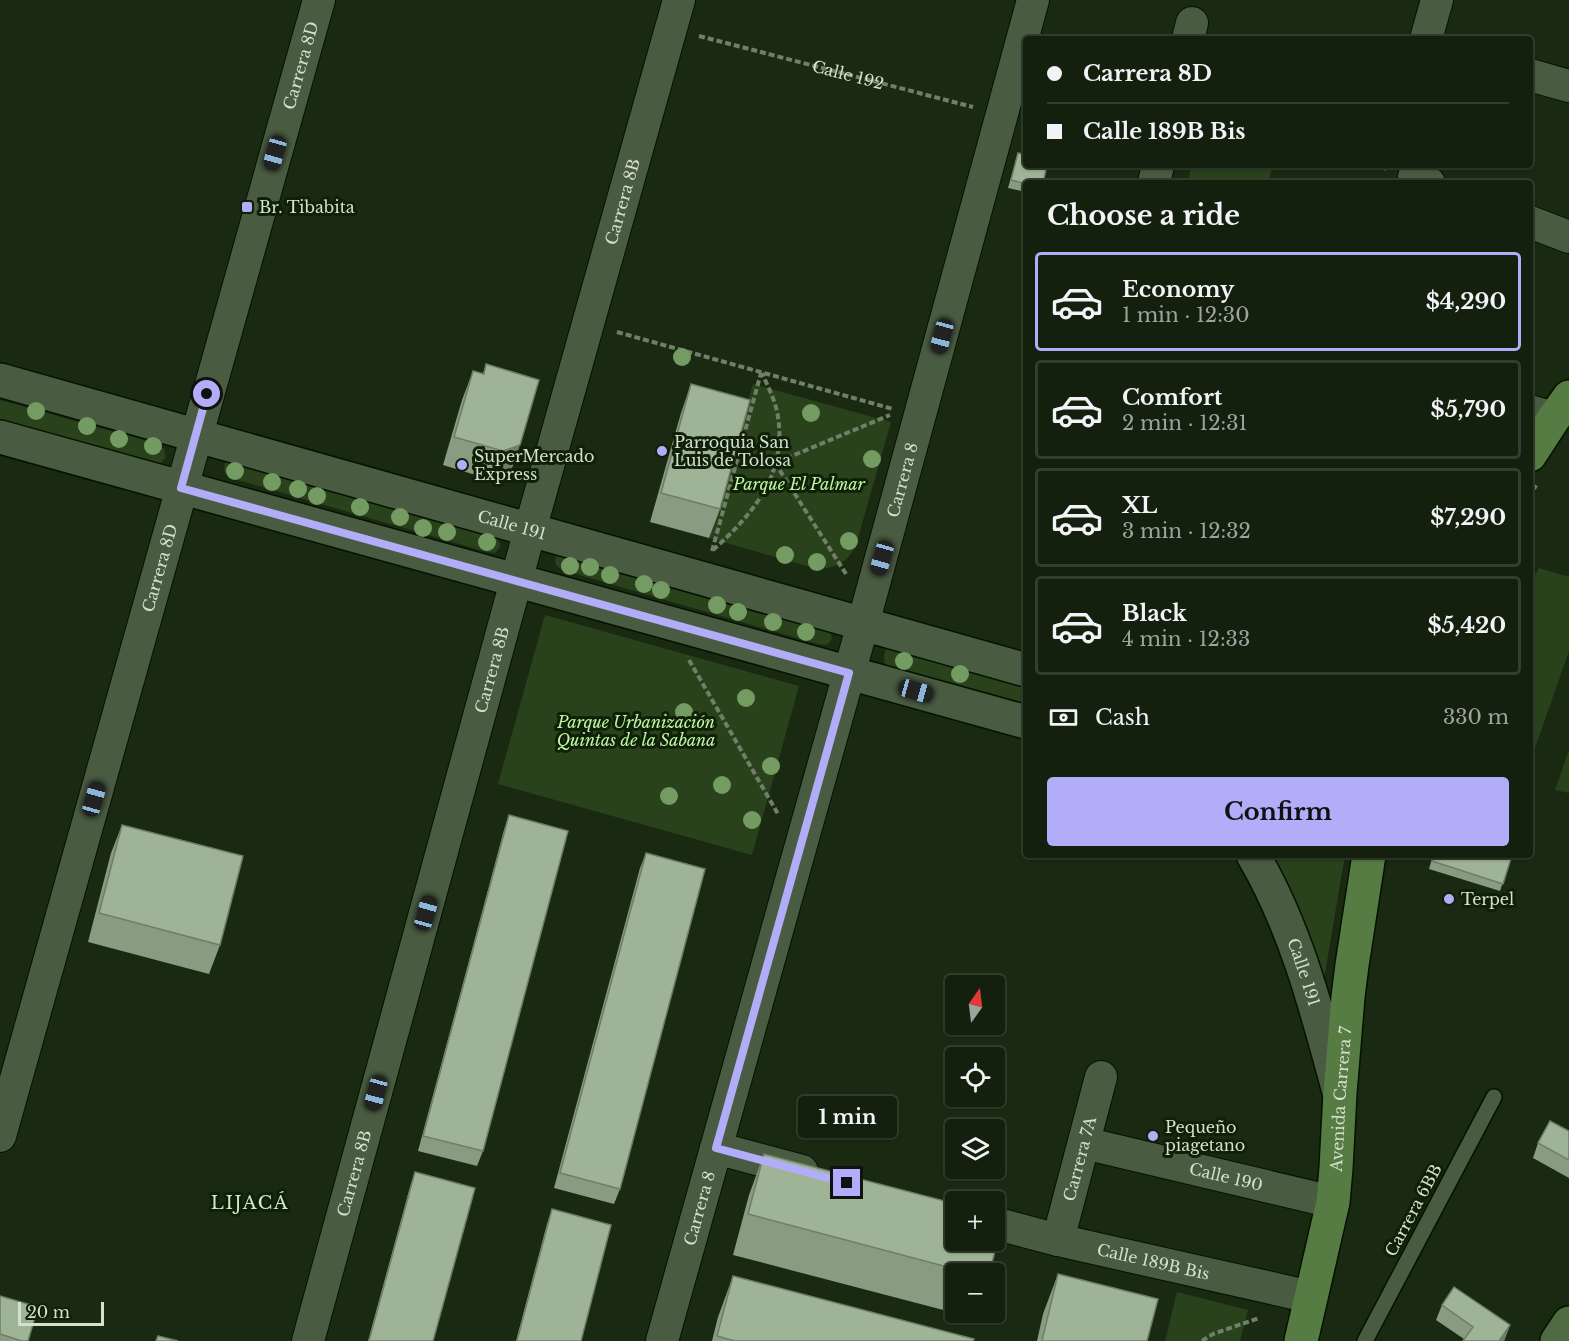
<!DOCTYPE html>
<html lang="en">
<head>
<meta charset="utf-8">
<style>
	:root { --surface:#14200e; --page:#212d1c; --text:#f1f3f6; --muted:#9da39e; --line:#333e2e; --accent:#b2adf9 }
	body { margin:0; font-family:"Libre Baskerville",serif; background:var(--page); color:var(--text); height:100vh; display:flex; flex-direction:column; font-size:22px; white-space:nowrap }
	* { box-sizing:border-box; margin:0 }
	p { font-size:20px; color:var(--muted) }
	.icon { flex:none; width:33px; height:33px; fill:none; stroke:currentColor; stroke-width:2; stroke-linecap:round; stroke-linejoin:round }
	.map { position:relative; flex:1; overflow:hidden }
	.side { position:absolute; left:1023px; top:180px; width:510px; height:678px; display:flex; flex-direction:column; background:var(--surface); border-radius:6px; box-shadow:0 2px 4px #0004,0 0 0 2px var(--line) }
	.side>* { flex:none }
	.guide { position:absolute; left:1023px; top:36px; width:510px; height:132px; border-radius:6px; box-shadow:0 2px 4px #0004,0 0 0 2px var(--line); display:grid; align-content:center; height:132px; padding:0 24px; background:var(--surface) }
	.needle { width:39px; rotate:14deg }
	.fabs { position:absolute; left:945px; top:975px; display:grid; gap:12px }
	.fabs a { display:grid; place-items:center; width:60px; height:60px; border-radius:6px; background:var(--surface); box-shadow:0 2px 4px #0004,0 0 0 2px var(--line); font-size:30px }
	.scale { position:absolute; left:18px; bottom:15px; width:86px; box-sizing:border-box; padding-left:6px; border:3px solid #d4dfcf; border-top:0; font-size:16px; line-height:21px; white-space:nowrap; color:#d4dfcf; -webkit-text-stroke:4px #102008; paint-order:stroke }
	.end { position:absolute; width:27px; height:27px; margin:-14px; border:8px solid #b2adf9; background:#111; box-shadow:0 0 0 3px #111 }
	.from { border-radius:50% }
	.bubble { position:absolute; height:42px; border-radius:6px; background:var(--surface); box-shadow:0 2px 4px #0004,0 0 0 2px var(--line); font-size:20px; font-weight:800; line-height:42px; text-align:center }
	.car { position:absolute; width:18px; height:36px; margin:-18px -9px; border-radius:8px; box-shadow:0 0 4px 2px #0007; background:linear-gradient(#222 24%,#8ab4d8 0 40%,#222 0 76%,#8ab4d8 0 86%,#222 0) }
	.guide b { display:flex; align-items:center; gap:21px; height:57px; font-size:22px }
	.guide b+b { border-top:2px solid var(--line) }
	.guide i { width:15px; height:15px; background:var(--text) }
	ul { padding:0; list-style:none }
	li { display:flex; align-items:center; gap:18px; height:99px; margin:0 12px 9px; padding:0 12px; border:3px solid var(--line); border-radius:6px }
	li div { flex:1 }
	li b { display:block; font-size:22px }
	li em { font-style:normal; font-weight:800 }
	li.active { border-color:var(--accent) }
	li>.icon { width:54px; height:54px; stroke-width:1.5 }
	h2 { padding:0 24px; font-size:27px; line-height:72px }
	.pay { display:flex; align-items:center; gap:15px; height:66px; padding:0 24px; font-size:22px }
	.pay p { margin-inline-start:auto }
	.action { display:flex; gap:12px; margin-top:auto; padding:12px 24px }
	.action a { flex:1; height:69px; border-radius:6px; background:var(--accent); color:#111; font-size:24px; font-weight:800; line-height:69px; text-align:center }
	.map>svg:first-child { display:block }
</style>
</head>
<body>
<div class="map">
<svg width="1569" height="1341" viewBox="0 0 1569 1341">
	<rect width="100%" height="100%" fill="#1a2a12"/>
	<path fill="#29421c" d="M1192,165H1273L1268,183H1187Z
		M753,384L891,422L856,545C847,563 837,568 817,569L709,538Z
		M0,400L158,444L164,449L166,457L161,463L153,462L0,419Z
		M231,460L496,537L500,543V547L495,553L487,552L231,478C224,475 223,470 225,463Z
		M559,553L830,631L832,639L827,645L818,644L562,570L556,565L555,559Z
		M1539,568L1569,577V651L1530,762V583Z
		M545,615L799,686L752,855L498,784Z
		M888,647L1026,682V705L890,667L886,665C883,659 883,653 888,647Z
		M1569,750V793L1555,790Z
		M1267,855H1345L1323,985Z
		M1177,1292L1248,1310L1240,1341H1165Z"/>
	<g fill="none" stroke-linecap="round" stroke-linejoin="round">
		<g stroke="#041200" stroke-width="18">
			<path id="service" d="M1365,1341L1494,1097"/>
		</g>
		<g stroke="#041200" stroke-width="34">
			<g id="minor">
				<path d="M1188,39L1192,23"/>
				<path d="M1426,39L1437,0"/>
				<path d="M1530,75L1569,86"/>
				<path d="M1414,177L1429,183"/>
				<path d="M1154,183L1158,165"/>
				<path d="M1530,222L1569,237"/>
				<path d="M1530,411L1554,418"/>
				<path id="s2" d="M0,1136L319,0"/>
				<path id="s3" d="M1084,1143L1333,1202"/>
				<path d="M716,1148L802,1171"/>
				<path id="s4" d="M994,1223L1058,1240L1311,1297"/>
				<path id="s5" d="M1058,1240L1101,1077"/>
				<path id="s6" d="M308,1341L530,530L679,0"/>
				<path id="s7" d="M662,1341L863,624L1033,0"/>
			</g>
		</g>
		<g stroke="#041200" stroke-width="36">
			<g id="tertiary">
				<path id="s8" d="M0,380L1026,670"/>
				<path d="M0,437L1026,722"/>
				<path id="s9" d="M1253,855C1296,928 1317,1011 1339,1092"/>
			</g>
		</g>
		<g stroke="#041200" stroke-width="36">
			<path id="secondary" d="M1557,1341L1569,1323"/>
		</g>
		<g stroke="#041200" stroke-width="36">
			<g id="primary">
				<path d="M1530,455L1554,418L1569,397"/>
				<path id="s10" d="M1301,1341L1333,1202L1336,1168L1340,1093L1348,997L1352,965L1369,855"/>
			</g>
		</g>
		<g stroke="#717f6a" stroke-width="4" stroke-dasharray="6 3" stroke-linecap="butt">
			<path id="s1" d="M699,36L973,107"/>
			<path d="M1372,165L1387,169"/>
			<path d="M617,332L893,409"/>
			<path d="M1530,497L1536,485"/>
			<path d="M713,550C752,515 787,475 778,417C776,402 768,387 762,373"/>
			<path d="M712,551L761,373"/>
			<path d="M846,574L775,463L890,415"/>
			<path d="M689,660L778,814"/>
			<path d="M1202,1341L1213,1334L1259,1318"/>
		</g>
		<use href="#service" stroke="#495b41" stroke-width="15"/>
		<use href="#minor" stroke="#495b41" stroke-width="32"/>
		<use href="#tertiary" stroke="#495b41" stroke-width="33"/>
		<use href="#secondary" stroke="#4f6b42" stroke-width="33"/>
		<use href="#primary" stroke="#567b43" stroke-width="33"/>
	</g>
	<g fill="#749b62">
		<circle cx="682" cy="357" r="9"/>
		<circle cx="36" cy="411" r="9"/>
		<circle cx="811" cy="413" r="9"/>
		<circle cx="87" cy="426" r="9"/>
		<circle cx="119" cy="439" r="9"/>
		<circle cx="153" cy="446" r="9"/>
		<circle cx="872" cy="459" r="9"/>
		<circle cx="235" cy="471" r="9"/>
		<circle cx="272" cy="482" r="9"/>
		<circle cx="298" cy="489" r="9"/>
		<circle cx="317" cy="496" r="9"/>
		<circle cx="360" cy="507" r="9"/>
		<circle cx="400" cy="517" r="9"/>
		<circle cx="423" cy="528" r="9"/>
		<circle cx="447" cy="532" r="9"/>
		<circle cx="849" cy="541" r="9"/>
		<circle cx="487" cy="542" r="9"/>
		<circle cx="785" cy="555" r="9"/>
		<circle cx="817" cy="562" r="9"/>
		<circle cx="570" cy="566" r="9"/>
		<circle cx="590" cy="567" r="9"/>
		<circle cx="610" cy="575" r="9"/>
		<circle cx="644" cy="584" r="9"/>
		<circle cx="661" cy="590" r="9"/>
		<circle cx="717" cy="605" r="9"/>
		<circle cx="738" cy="612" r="9"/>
		<circle cx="773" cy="622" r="9"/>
		<circle cx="806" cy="632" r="9"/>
		<circle cx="904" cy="661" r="9"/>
		<circle cx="960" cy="674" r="9"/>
		<circle cx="746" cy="698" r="9"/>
		<circle cx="684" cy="712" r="9"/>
		<circle cx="771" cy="766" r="9"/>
		<circle cx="722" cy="785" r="9"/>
		<circle cx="669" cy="796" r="9"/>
		<circle cx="752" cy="820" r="9"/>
	</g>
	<path fill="#899b81" d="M1018,153L1026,183V192L1008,188Z
		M486,364L510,474L492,480L443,465L462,400L473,371L483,374Z
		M691,384L720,509L709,538L650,522L681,413Z
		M509,815L483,1151L477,1166L418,1151L504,830Z
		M122,825L220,945L209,974L88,942L111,853Z
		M646,853L620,1189L614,1204L554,1188L640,868Z
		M1433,855H1512L1500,891L1429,869Z
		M1569,1131V1178L1533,1158L1538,1143Z
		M764,1154L989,1274H956V1312H976L974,1318L733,1255L749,1195Z
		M415,1172L433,1341H368L410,1187Z
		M552,1209L581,1341H516L547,1224Z
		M1058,1274L1147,1341H1037L1043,1314Z
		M733,1276L973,1341H712L718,1317Z
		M0,1296L28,1341H0Z
		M1442,1305L1510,1325L1504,1341H1463L1464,1339L1436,1320Z"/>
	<path fill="#6f7e69" d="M520,445L510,474L492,480L503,451Z
		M1510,1325L1504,1341H1499Z"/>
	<path fill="#9fb496" stroke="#6f7e69" stroke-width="1.5" d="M1018,153L1026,155V165H1047L1043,183H1026V184L1011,180Z
		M486,364L539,380L520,445L503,451L454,437L473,371L484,374Z
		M691,384L750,400L720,509L661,493Z
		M509,815L568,831L483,1151L423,1136Z
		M122,825L243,856L220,945L99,913Z
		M646,853L705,869L620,1189L560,1173Z
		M1433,855H1512L1503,884L1432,861Z
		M1550,1121L1569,1131V1160L1538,1143Z
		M764,1154L956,1204V1240H994V1215L1004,1217L989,1274H974L748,1214Z
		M415,1172L475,1188L433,1341H369Z
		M552,1209L611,1225L581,1341H517Z
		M1058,1274L1158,1299L1147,1341H1042Z
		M733,1276L974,1339L973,1341H735L717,1336Z
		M1454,1287L1510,1325L1499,1341H1463L1473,1327L1442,1305Z
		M0,1296L38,1307L28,1341H22L0,1334Z
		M158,1336L178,1341H156Z"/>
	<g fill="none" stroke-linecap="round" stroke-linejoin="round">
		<path stroke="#b2adf9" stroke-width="8" d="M207,394L181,488L849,673L716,1148L847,1183"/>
	</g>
	<g fill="#b2adf9" stroke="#102008" stroke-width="2">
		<rect x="241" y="201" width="12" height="12" rx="3"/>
		<circle cx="662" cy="451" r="6"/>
		<circle cx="462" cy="465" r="6"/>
		<circle cx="1449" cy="899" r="6"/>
		<circle cx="1153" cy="1136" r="6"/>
	</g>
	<g text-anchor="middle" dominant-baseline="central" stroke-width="6" stroke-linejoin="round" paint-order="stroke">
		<g font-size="16" fill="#d4dfcf" stroke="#102008">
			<text stroke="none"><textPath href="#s2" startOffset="1112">Carrera 8D</textPath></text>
			<text stroke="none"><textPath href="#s1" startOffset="154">Calle 192</textPath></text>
			<text stroke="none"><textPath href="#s6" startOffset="1182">Carrera 8B</textPath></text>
			<text stroke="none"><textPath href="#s7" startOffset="894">Carrera 8</textPath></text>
			<text stroke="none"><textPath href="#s8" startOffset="532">Calle 191</textPath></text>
			<text stroke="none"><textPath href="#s2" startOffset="590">Carrera 8D</textPath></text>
			<text stroke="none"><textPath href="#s6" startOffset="696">Carrera 8B</textPath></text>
			<text stroke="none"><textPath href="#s9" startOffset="128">Calle 191</textPath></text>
			<text stroke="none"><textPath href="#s10" startOffset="246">Avenida Carrera 7</textPath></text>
			<text stroke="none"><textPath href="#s5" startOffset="84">Carrera 7A</textPath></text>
			<text stroke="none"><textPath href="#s6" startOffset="174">Carrera 8B</textPath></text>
			<text stroke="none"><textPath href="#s3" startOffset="146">Calle 190</textPath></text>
			<text stroke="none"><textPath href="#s7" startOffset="138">Carrera 8</textPath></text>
			<text transform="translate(1413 1210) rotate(-62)">Carrera 6BB</text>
			<text stroke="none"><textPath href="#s4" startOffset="164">Calle 189B Bis</textPath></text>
		</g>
		<g font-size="16" fill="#d4dfcf" stroke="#102008" text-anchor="start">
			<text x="259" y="207">Br. Tibabita</text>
			<text x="674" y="442">Parroquia San<tspan x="674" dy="18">Luis de Tolosa</tspan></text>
			<text x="474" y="456">SuperMercado<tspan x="474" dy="18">Express</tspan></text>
			<text x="1461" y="899">Terpel</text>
			<text x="1165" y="1127">Pequeño<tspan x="1165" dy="18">piagetano</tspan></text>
		</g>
		<g font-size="16" font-style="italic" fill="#bef8a4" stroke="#102008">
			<text x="799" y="484">Parque El Palmar</text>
			<text x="636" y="722">Parque Urbanización<tspan x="636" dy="18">Quintas de la Sabana</tspan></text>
		</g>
		<g font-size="18" letter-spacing="1.5" fill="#d1e7c8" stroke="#102008">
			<text x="250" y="1203">LIJACÁ</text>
		</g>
	</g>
</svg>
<div class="fabs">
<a><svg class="needle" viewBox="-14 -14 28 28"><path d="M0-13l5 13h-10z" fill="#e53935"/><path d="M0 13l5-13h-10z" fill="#9da39e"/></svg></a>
<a><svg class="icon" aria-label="locate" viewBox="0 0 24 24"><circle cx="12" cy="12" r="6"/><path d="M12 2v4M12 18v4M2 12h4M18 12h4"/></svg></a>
<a><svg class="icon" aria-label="layers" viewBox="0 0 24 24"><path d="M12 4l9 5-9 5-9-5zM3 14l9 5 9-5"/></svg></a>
<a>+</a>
<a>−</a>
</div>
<div class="scale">20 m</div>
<i class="end from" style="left:207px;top:394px"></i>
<i class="end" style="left:847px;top:1183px"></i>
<div class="bubble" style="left:798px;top:1096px;width:99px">1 min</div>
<i class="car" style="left:275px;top:153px;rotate:196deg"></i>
<i class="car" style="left:942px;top:336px;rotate:195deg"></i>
<i class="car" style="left:882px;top:558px;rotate:196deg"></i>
<i class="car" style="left:916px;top:691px;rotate:106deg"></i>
<i class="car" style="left:94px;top:799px;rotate:16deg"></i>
<i class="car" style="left:426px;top:913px;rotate:16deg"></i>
<i class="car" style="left:376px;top:1093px;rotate:195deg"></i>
<div class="guide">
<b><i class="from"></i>Carrera 8D</b>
<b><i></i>Calle 189B Bis</b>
</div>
<section class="side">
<h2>Choose a ride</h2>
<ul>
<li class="active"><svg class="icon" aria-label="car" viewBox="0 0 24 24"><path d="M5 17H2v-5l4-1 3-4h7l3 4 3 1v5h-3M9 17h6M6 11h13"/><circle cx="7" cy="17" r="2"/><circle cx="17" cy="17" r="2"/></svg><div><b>Economy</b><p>1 min · 12:30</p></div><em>$4,290</em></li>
<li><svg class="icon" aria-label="car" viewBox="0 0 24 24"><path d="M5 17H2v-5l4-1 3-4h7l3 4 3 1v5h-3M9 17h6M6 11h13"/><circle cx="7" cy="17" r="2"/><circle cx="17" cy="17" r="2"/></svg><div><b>Comfort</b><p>2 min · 12:31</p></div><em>$5,790</em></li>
<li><svg class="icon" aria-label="car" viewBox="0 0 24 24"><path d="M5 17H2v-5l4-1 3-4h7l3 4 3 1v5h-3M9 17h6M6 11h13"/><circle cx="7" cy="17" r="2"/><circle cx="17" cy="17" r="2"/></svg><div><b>XL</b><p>3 min · 12:32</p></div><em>$7,290</em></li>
<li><svg class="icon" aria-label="car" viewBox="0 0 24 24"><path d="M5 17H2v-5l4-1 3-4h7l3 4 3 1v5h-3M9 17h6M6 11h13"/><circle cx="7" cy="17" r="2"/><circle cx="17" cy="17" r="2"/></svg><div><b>Black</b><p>4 min · 12:33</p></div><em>$5,420</em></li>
</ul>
<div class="pay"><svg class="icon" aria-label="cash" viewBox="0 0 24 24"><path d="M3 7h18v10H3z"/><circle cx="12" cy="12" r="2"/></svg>Cash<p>330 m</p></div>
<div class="action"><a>Confirm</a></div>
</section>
</div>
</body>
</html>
